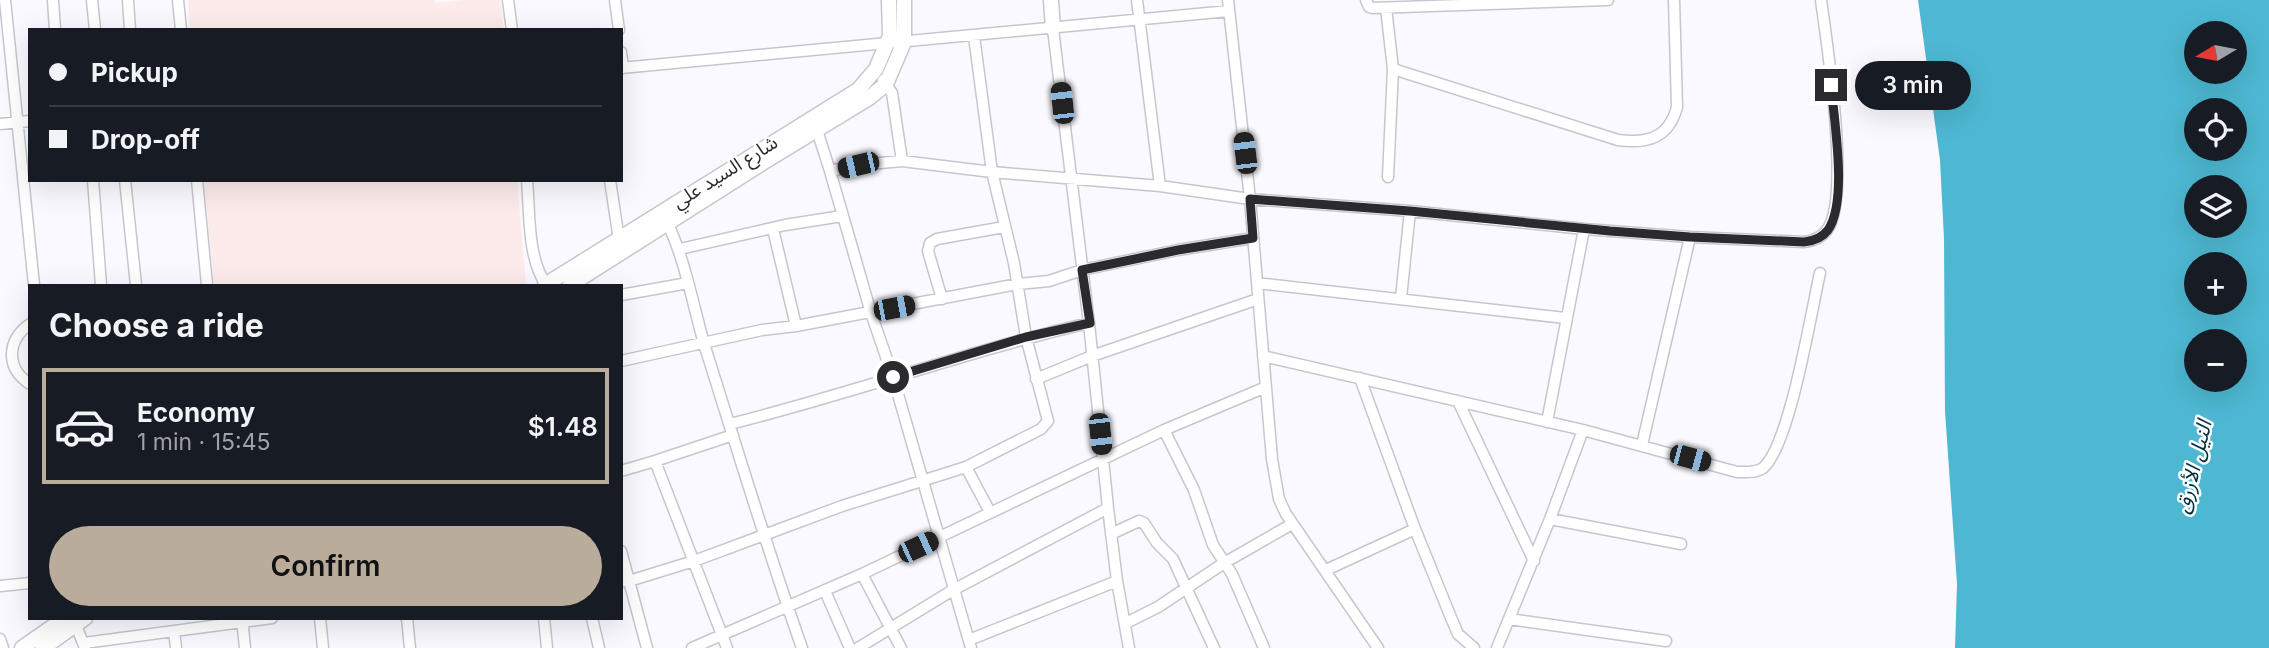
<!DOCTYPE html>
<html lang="en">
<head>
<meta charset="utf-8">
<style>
	:root { --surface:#171b24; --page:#20242c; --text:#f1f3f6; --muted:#9ea1a6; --line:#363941; --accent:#baac9b }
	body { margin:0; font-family:Inter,"Noto Sans Arabic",sans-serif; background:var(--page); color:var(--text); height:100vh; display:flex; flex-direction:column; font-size:26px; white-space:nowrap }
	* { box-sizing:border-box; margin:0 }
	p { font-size:23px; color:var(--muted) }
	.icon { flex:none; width:38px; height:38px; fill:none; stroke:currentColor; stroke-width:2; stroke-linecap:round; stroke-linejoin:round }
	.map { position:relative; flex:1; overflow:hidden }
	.details { position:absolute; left:28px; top:284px; width:595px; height:336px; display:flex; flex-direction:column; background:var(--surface); border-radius:0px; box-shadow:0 7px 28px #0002 }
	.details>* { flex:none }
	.banner { position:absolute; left:28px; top:28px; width:595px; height:154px; border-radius:0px; box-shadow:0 7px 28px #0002; display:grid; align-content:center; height:154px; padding:0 21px; background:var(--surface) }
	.needle { width:46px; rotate:260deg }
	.controls { position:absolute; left:2184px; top:21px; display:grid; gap:14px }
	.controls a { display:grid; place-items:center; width:63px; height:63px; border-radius:50%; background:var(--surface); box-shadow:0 7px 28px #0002; font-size:35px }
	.end { position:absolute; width:32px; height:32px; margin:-16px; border:9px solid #2b2b2f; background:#fff; box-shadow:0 0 0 4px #fff }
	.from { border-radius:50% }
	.bubble { position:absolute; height:49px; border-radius:24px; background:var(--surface); box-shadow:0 7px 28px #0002; font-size:23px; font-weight:600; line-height:49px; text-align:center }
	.car { position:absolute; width:21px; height:42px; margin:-21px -10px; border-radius:9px; box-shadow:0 0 5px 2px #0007; background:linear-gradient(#222 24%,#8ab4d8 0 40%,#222 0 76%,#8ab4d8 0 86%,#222 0) }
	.banner b { display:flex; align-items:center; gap:24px; height:66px; font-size:26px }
	.banner b+b { border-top:2px solid var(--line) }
	.banner i { width:18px; height:18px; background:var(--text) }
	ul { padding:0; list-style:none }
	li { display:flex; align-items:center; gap:21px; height:116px; margin:0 14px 10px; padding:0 7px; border:4px solid transparent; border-radius:0px }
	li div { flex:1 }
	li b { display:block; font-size:26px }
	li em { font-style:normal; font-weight:600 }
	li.active { border-color:var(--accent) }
	li>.icon { width:63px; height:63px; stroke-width:1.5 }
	h2 { padding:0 21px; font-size:32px; line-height:84px }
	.action { display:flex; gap:14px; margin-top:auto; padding:14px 21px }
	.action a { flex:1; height:80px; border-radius:42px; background:var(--accent); color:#111; font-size:28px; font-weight:600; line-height:80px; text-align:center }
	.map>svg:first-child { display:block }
</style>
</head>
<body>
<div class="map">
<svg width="2269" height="648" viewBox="0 0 2269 648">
	<rect width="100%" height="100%" fill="#f9f9ff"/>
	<path fill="#fcebea" d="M188,0H435L436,3L463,0H500L504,30H190Z
		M204,180H517L526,284L524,285H214Z"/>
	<path fill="#4eb8d3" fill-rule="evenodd" d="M1918,0H2269V648H1955L1957,584L1945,411L1944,239L1940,160ZM2196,33H2235V72H2196ZM2196,110H2235V149H2196ZM2196,187H2235V226H2196ZM2196,264H2235V303H2196ZM2196,341H2235V380H2196Z"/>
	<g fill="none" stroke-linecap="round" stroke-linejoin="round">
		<g stroke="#c6c6cf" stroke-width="13">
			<path id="street" d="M5,0L34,285
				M53,0L55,30
				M92,0L95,30
				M128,0L130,30
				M178,0L181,30
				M508,0L512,30
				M615,0L619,30
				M1137,0L1160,186
				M1228,0L1250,199L1272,459L1279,499L1286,514L1378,648
				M1366,0L1369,7L1373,8L1608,0
				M1386,8L1393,69L1388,177
				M1053,29L1089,323L1108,508L1117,581L1129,648
				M621,52L623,68
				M621,68L1229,11
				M1393,69L1618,140C1647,144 1669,138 1677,107L1674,0
				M883,80L892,93L902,161
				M0,124L30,121
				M815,124L830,171L871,313L893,377L971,648
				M830,171L858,165L902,161L992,172L1160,186L1250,199L1410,211L1584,229L1690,237L1804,242C1814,241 1821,238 1827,230C1851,198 1827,44 1821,0
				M93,180L101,285
				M125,180L136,285
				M197,180L207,285
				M527,180C530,214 527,256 546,285
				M610,180L619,240
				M668,224C686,263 693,306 705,347C737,448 767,549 802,648
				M773,229L796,326
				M680,249L785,225L842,216
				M1257,283L1565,318
				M621,295L688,283
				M1401,298L1410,211
				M942,299L928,251L930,243L937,239L1004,227
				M30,324C7,340 5,368 30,384
				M1263,356L1583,430L1737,472C1746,472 1756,473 1763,468C1790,445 1811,312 1820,273
				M621,361L762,330L796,326L1018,284L1049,281L1082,270L1178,250L1253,238
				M1360,378L1415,529L1452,620L1458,634L1474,648
				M1036,379L1092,356L1258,299
				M1458,401L1534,561
				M1547,422L1584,229
				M730,424C851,394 968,351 1089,323
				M1164,430L1194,490L1213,545L1232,574L1264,648
				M1642,445L1690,237
				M655,461L733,435
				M966,467L990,512
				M621,471L655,461L727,648
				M1550,519L1681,544
				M1111,534L1139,521L1144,523L1157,543L1173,559L1214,648
				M621,551L647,648
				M1326,570L1415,529
				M862,574L901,648
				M621,581H629L694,561L842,506L966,467L1041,429L1048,421L1026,337L1014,263L992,172L974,36
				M0,586L30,583
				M825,591L850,648
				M73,618L85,648
				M242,618L245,648
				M320,618L323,648
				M407,618L410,648
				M544,618L547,648
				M592,618L599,648
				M1509,619L1666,641
				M1126,623L1158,607L1224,563L1292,524
				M174,631L176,648
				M0,639L3,648
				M969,640L1117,581
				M84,643L272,618
				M692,648L862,574L1164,430L1266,387
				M858,648L953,590L1108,508
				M1497,648L1550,519L1583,430"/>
		</g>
		<g stroke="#c6c6cf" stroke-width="17">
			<path id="secondary" d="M1051,0L1053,29
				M545,285L858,90L876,69L890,36L889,0
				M570,285L767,160L869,98L886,84L904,42V0
				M22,648L65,618
				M43,648L85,618"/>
		</g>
		<use href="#street" stroke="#fff" stroke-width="10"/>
		<use href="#secondary" stroke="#fff" stroke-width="14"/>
	</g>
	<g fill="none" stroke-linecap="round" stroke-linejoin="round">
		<path stroke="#2b2b2f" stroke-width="9" d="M893,377L1026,337L1090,323L1082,270L1178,250L1253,238L1250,199L1410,211L1610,231L1690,237L1804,242C1814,241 1822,238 1828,230C1848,201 1834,120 1831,85"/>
	</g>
	<g text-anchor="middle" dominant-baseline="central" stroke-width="5" stroke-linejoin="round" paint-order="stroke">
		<g font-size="19" fill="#2b2b2f" stroke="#fff">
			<text transform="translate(725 172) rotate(-32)">شارع السيد علي</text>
		</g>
		<g font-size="21" font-style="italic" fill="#00313c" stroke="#fff">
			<text transform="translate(2193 467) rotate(-76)">النيل الأزرق</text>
		</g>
	</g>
</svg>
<div class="controls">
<a><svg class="needle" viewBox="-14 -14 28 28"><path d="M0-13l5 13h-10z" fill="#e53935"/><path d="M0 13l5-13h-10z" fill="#9ea1a6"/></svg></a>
<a><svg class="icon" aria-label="locate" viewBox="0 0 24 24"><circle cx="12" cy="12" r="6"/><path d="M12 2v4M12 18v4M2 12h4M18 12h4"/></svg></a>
<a><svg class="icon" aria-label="layers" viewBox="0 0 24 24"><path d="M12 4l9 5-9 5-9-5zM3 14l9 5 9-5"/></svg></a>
<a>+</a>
<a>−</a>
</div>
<i class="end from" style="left:893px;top:377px"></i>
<i class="end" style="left:1831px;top:85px"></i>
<div class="bubble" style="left:1855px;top:61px;width:116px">3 min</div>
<i class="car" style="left:1062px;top:103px;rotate:354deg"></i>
<i class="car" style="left:1245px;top:153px;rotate:353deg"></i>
<i class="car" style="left:858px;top:165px;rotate:257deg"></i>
<i class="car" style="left:894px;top:308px;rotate:79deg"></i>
<i class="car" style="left:1100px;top:434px;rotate:174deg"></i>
<i class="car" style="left:1690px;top:458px;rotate:105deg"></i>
<i class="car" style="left:918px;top:547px;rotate:65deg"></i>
<div class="banner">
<b><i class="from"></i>Pickup</b>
<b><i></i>Drop-off</b>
</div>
<section class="details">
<h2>Choose a ride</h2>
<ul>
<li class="active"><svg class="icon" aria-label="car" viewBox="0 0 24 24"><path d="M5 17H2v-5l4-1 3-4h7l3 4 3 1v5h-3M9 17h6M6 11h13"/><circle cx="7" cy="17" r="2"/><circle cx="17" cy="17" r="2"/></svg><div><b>Economy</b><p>1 min · 15:45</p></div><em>$1.48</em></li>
</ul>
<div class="action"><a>Confirm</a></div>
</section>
</div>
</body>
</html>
